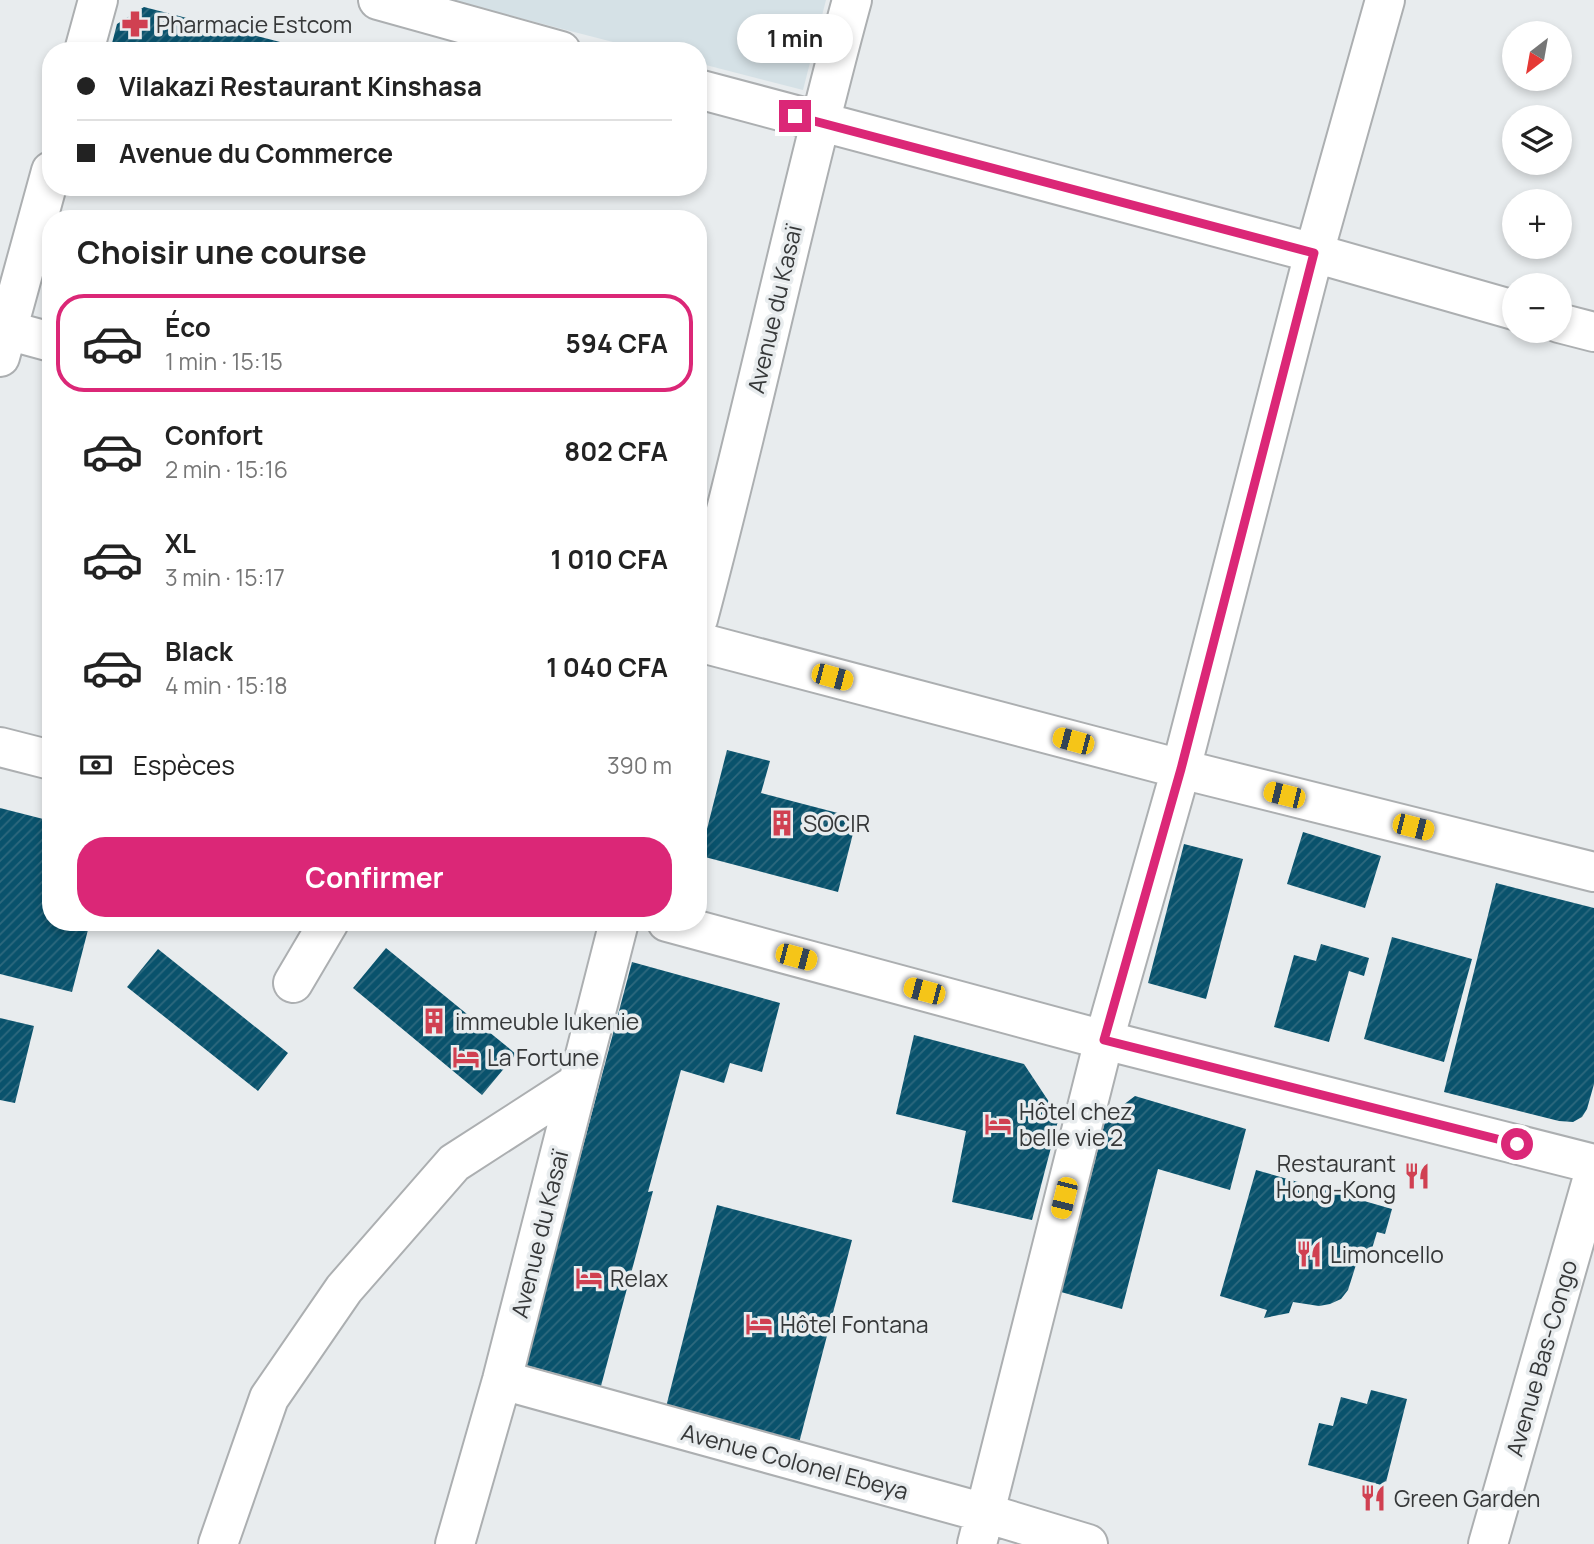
<!DOCTYPE html>
<html lang="fr">
<head>
<meta charset="utf-8">
<style>
	:root { --surface:#fff; --page:#f2f2f2; --text:#222; --muted:#767676; --line:#e0e0e0; --accent:#db2777 }
	body { margin:0; font-family:Manrope,sans-serif; background:var(--page); color:var(--text); height:100vh; display:flex; flex-direction:column; font-size:26px; white-space:nowrap }
	* { box-sizing:border-box; margin:0 }
	p { font-size:23px; color:var(--muted) }
	.icon { flex:none; width:38px; height:38px; fill:none; stroke:currentColor; stroke-width:2; stroke-linecap:round; stroke-linejoin:round }
	.map { position:relative; flex:1; overflow:hidden }
	.drawer { position:absolute; left:42px; top:210px; width:665px; height:721px; display:flex; flex-direction:column; background:var(--surface); border-radius:28px; box-shadow:0 4px 10px #0003 }
	.drawer>* { flex:none }
	.banner { position:absolute; left:42px; top:42px; width:665px; height:154px; border-radius:28px; box-shadow:0 4px 10px #0003; display:grid; align-content:center; height:154px; padding:0 35px; background:var(--surface) }
	.needle { width:46px; rotate:211deg }
	.fabs { position:absolute; left:1502px; top:21px; display:grid; gap:14px }
	.fabs a { display:grid; place-items:center; width:70px; height:70px; border-radius:50%; background:var(--surface); box-shadow:0 4px 10px #0003; font-size:35px }
	.end { position:absolute; width:32px; height:32px; margin:-16px; border:9px solid #db2777; background:#fff; box-shadow:0 0 0 4px #fff }
	.from { border-radius:50% }
	.bubble { position:absolute; height:49px; border-radius:24px; background:var(--surface); box-shadow:0 4px 10px #0003; font-size:23px; font-weight:700; line-height:49px; text-align:center }
	.car { position:absolute; width:21px; height:42px; margin:-21px -10px; border-radius:9px; box-shadow:0 0 5px 2px #0007; background:linear-gradient(#f5c518 24%,#345 0 40%,#f5c518 0 76%,#345 0 86%,#f5c518 0) }
	.banner b { display:flex; align-items:center; gap:24px; height:66px; font-size:26px }
	.banner b+b { border-top:2px solid var(--line) }
	.banner i { width:18px; height:18px; background:var(--text) }
	ul { padding:0; list-style:none }
	li { display:flex; align-items:center; gap:21px; height:98px; margin:0 14px 10px; padding:0 21px; border:4px solid transparent; border-radius:28px }
	li div { flex:1 }
	li b { display:block; font-size:26px }
	li em { font-style:normal; font-weight:700 }
	li.current { border-color:var(--accent) }
	li>.icon { width:63px; height:63px; stroke-width:1.5 }
	h2 { padding:0 35px; font-size:32px; line-height:84px }
	.pay { display:flex; align-items:center; gap:18px; height:77px; padding:0 35px; font-size:26px }
	.pay p { margin-inline-start:auto }
	.action { display:flex; gap:14px; margin-top:auto; padding:14px 35px }
	.action a { flex:1; height:80px; border-radius:28px; background:var(--accent); color:#fff; font-size:28px; font-weight:700; line-height:80px; text-align:center }
	.map>svg:first-child { display:block }
</style>
</head>
<body>
<div class="map">
<svg width="1594" height="1544" viewBox="0 0 1594 1544">
	<defs>
		<pattern id="building-hatch" width="6" height="6" patternUnits="userSpaceOnUse" patternTransform="scale(1.75)"><rect width="6" height="6" fill="#09526c"/><path d="M-1 1l2-2M0 6l6-6M5 7l2-2" fill="none" stroke="#2e697e"/></pattern>
	</defs>
	<rect width="100%" height="100%" fill="#e8ecee"/>
	<path fill="#d5e1e6" d="M450,0H826L803,90L698,63V51H648Z"/>
	<path fill="url(#building-hatch)" d="M144,7L284,43L282,51H110L117,24Z
		M727,750L770,761L761,793L857,818L838,892L701,856L698,850V833L707,829Z
		M0,808L51,821V922H90L72,992L0,974Z
		M1303,832L1381,856L1365,908L1287,884Z
		M1184,844L1243,859L1206,999L1148,983Z
		M1496,883L1594,908V1084L1587,1109L1582,1117L1573,1122L1559,1121L1444,1092Z
		M1392,937L1472,959L1444,1062L1364,1039Z
		M1321,944L1369,958L1364,976L1349,971L1329,1042L1274,1027L1294,955L1316,961Z
		M386,948L516,1054L482,1095L353,988Z
		M158,949L288,1053L258,1091L127,987Z
		M632,962L780,1003L762,1072L730,1063L724,1083L681,1070L648,1192L653,1191L601,1386L525,1365Z
		M0,1018L34,1026L15,1103L0,1100Z
		M914,1035L1024,1064L1059,1117L1032,1220L952,1202L966,1131L896,1114Z
		M1135,1096L1246,1129L1230,1190L1158,1169L1122,1309L1061,1292L1106,1118Z
		M1256,1170L1392,1209L1385,1234L1377,1232L1371,1252L1361,1249L1348,1290L1341,1299L1330,1304L1319,1306L1293,1302L1289,1313L1264,1318L1267,1310L1220,1296Z
		M717,1205L852,1240L799,1443L666,1407Z
		M1371,1390L1407,1399L1385,1486L1308,1465L1319,1423L1333,1426L1341,1397L1367,1404Z"/>
	<g fill="none" stroke-linecap="round" stroke-linejoin="round">
		<g stroke="#acafb1" stroke-width="42">
			<path id="minor" d="M378,0L561,51
				M84,51L98,0
				M698,89L1314,253L1514,310
				M1559,323L1594,332
				M7,330L51,342
				M0,357L51,171
				M698,619C753,414 796,205 852,0
				M698,642L1181,769L1594,872
				M0,747L51,760
				M667,922L1104,1040L1594,1164
				M293,983L329,922
				M502,1380L985,1513L1088,1544
				M218,1544L269,1398L344,1289L454,1163L578,1083
				M455,1544L502,1380L619,922
				M977,1544L1104,1040L1181,769L1314,253L1385,0
				M1488,1544L1594,1173"/>
		</g>
		<use href="#minor" stroke="#fff" stroke-width="38"/>
	</g>
	<g fill="none" stroke-linecap="round" stroke-linejoin="round">
		<path stroke="#db2777" stroke-width="9" d="M795,116L1314,253L1181,769L1104,1040L1517,1144"/>
	</g>
	<defs>
		<g id="pharmacy-bare" transform="scale(2.1)"><path d="M-2-6h4v4h4v4h-4v4h-4v-4h-4v-4h4Z" fill="#d04051" stroke="#e8ecee" stroke-width="2.5" paint-order="stroke"/></g>
		<g id="building-bare" transform="scale(2.1)"><path d="M-4-6H4V6H1V3H-1V6H-4ZM-2.5-4.3h1.7v1.8h-1.7ZM.8-4.3h1.7v1.8H.8ZM-2.5-1h1.7V.8h-1.7ZM.8-1h1.7V.8H.8Z" fill="#d04051" stroke="#e8ecee" stroke-width="2.5" paint-order="stroke"/></g>
		<g id="hotel-bare" transform="scale(2.1)"><path d="M-6-4.5h1.5V1H6V5H4.5V3h-9V5H-6ZM-4 0a1.8 1.8 0 1 1 3.6 0ZM.5 0V-2.5h3Q6-2.5 6 0Z" fill="#d04051" stroke="#e8ecee" stroke-width="2.5" paint-order="stroke"/></g>
		<g id="restaurant-bare" transform="scale(2.1)"><path d="M-5-6h1v4h1v-4h1v4h1v-4h1v5L-1.5 .5V6h-2V.5L-5-1ZM5-6V6H3V1.5H1.5Q1.5-4 5-6Z" fill="#d04051" stroke="#e8ecee" stroke-width="2.5" paint-order="stroke"/></g>
	</defs>
	<g fill-rule="evenodd">
		<use href="#pharmacy-bare" x="135" y="24"/>
		<use href="#building-bare" x="782" y="823"/>
		<use href="#building-bare" x="434" y="1021"/>
		<use href="#hotel-bare" x="466" y="1057"/>
		<use href="#hotel-bare" x="998" y="1124"/>
		<use href="#restaurant-bare" x="1417" y="1176"/>
		<use href="#restaurant-bare" x="1309" y="1254"/>
		<use href="#hotel-bare" x="589" y="1278"/>
		<use href="#hotel-bare" x="759" y="1324"/>
		<use href="#restaurant-bare" x="1373" y="1498"/>
	</g>
	<g text-anchor="middle" dominant-baseline="central" stroke-width="7" stroke-linejoin="round" paint-order="stroke">
		<g font-size="23" fill="#363839" stroke="#e8ecee" text-anchor="start">
			<text x="156" y="24">Pharmacie Estcom</text>
			<text x="803" y="823">SOCIR</text>
			<text x="455" y="1021">immeuble lukenie</text>
			<text x="487" y="1057">La Fortune</text>
			<text x="1019" y="1111">Hôtel chez<tspan x="1019" dy="26">belle vie 2</tspan></text>
			<text x="1396" y="1163" text-anchor="end">Restaurant<tspan x="1396" dy="26">Hong-Kong</tspan></text>
			<text x="1330" y="1254">Limoncello</text>
			<text x="610" y="1278">Relax</text>
			<text x="780" y="1324">Hôtel Fontana</text>
			<text x="1394" y="1498">Green Garden</text>
		</g>
		<g font-size="23" fill="#363839" stroke="#e8ecee">
			<text transform="translate(774 309) rotate(-77)">Avenue du Kasaï</text>
			<text transform="translate(539 1234) rotate(-76)">Avenue du Kasaï</text>
			<text transform="translate(1541 1358) rotate(-74)">Avenue Bas-Congo</text>
			<text transform="translate(795 1461) rotate(15)">Avenue Colonel Ebeya</text>
		</g>
	</g>
</svg>
<div class="fabs">
<a><svg class="needle" viewBox="-14 -14 28 28"><path d="M0-13l5 13h-10z" fill="#e53935"/><path d="M0 13l5-13h-10z" fill="#767676"/></svg></a>
<a><svg class="icon" aria-label="layers" viewBox="0 0 24 24"><path d="M12 4l9 5-9 5-9-5zM3 14l9 5 9-5"/></svg></a>
<a>+</a>
<a>−</a>
</div>
<i class="end from" style="left:1517px;top:1144px"></i>
<i class="end" style="left:795px;top:116px"></i>
<div class="bubble" style="left:737px;top:14px;width:116px">1 min</div>
<i class="car" style="left:832px;top:677px;rotate:105deg"></i>
<i class="car" style="left:1073px;top:741px;rotate:285deg"></i>
<i class="car" style="left:1284px;top:795px;rotate:284deg"></i>
<i class="car" style="left:1413px;top:827px;rotate:104deg"></i>
<i class="car" style="left:796px;top:957px;rotate:105deg"></i>
<i class="car" style="left:924px;top:991px;rotate:285deg"></i>
<i class="car" style="left:1064px;top:1198px;rotate:194deg"></i>
<div class="banner">
<b><i class="from"></i>Vilakazi Restaurant Kinshasa</b>
<b><i></i>Avenue du Commerce</b>
</div>
<section class="drawer">
<h2>Choisir une course</h2>
<ul>
<li class="current"><svg class="icon" aria-label="car" viewBox="0 0 24 24"><path d="M5 17H2v-5l4-1 3-4h7l3 4 3 1v5h-3M9 17h6M6 11h13"/><circle cx="7" cy="17" r="2"/><circle cx="17" cy="17" r="2"/></svg><div><b>Éco</b><p>1 min · 15:15</p></div><em>594 CFA</em></li>
<li><svg class="icon" aria-label="car" viewBox="0 0 24 24"><path d="M5 17H2v-5l4-1 3-4h7l3 4 3 1v5h-3M9 17h6M6 11h13"/><circle cx="7" cy="17" r="2"/><circle cx="17" cy="17" r="2"/></svg><div><b>Confort</b><p>2 min · 15:16</p></div><em>802 CFA</em></li>
<li><svg class="icon" aria-label="car" viewBox="0 0 24 24"><path d="M5 17H2v-5l4-1 3-4h7l3 4 3 1v5h-3M9 17h6M6 11h13"/><circle cx="7" cy="17" r="2"/><circle cx="17" cy="17" r="2"/></svg><div><b>XL</b><p>3 min · 15:17</p></div><em>1 010 CFA</em></li>
<li><svg class="icon" aria-label="car" viewBox="0 0 24 24"><path d="M5 17H2v-5l4-1 3-4h7l3 4 3 1v5h-3M9 17h6M6 11h13"/><circle cx="7" cy="17" r="2"/><circle cx="17" cy="17" r="2"/></svg><div><b>Black</b><p>4 min · 15:18</p></div><em>1 040 CFA</em></li>
</ul>
<div class="pay"><svg class="icon" aria-label="cash" viewBox="0 0 24 24"><path d="M3 7h18v10H3z"/><circle cx="12" cy="12" r="2"/></svg>Espèces<p>390 m</p></div>
<div class="action"><a>Confirmer</a></div>
</section>
</div>
</body>
</html>
